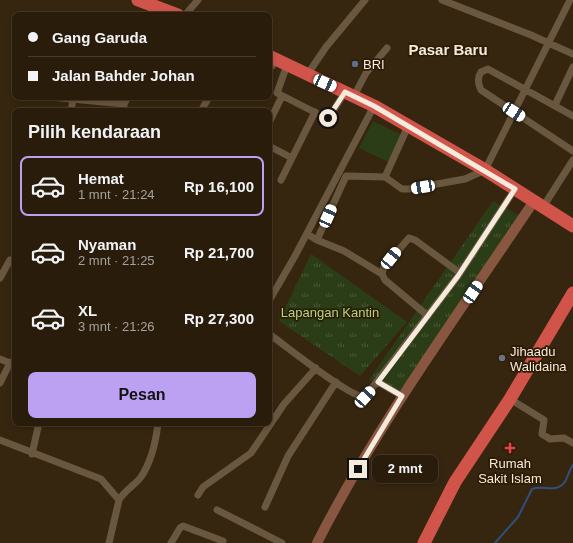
<!DOCTYPE html>
<html lang="id">
<head>
<meta charset="utf-8">
<style>
	:root { --surface:#291c0b; --page:#312514; --text:#f1f3f6; --muted:#a5a19d; --line:#453a2c; --accent:#bca0f2 }
	body { margin:0; font-family:Arial,sans-serif; background:var(--page); color:var(--text); height:100vh; display:flex; flex-direction:column; font-size:15px; white-space:nowrap }
	* { box-sizing:border-box; margin:0 }
	p { font-size:13px; color:var(--muted) }
	.icon { flex:none; width:22px; height:22px; fill:none; stroke:currentColor; stroke-width:2; stroke-linecap:round; stroke-linejoin:round }
	.map { position:relative; flex:1; overflow:hidden }
	.drawer { position:absolute; left:12px; top:108px; width:260px; height:318px; display:flex; flex-direction:column; background:var(--surface); border-radius:8px; box-shadow:0 2px 6px #0003,0 0 0 1px var(--line) }
	.drawer>* { flex:none }
	.hud { position:absolute; left:12px; top:12px; width:260px; height:88px; border-radius:8px; box-shadow:0 2px 6px #0003,0 0 0 1px var(--line); display:grid; align-content:center; height:88px; padding:0 16px; background:var(--surface) }
	.end { position:absolute; width:18px; height:18px; margin:-9px; border:5px solid #f5eadc; background:#111; box-shadow:0 0 0 2px #111 }
	.from { border-radius:50% }
	.bubble { position:absolute; height:28px; border-radius:8px; background:var(--surface); box-shadow:0 2px 6px #0003,0 0 0 1px var(--line); font-size:13px; font-weight:700; line-height:28px; text-align:center }
	.car { position:absolute; width:12px; height:24px; margin:-12px -6px; border-radius:5px; box-shadow:0 0 3px 1px #0007; background:linear-gradient(#fff 24%,#345 0 40%,#fff 0 76%,#345 0 86%,#fff 0) }
	.hud b { display:flex; align-items:center; gap:14px; height:38px; font-size:15px }
	.hud b+b { border-top:1px solid var(--line) }
	.hud i { width:10px; height:10px; background:var(--text) }
	ul { padding:0; list-style:none }
	li { display:flex; align-items:center; gap:12px; height:60px; margin:0 8px 6px; padding:0 8px; border:2px solid transparent; border-radius:8px }
	li div { flex:1 }
	li b { display:block; font-size:15px }
	li em { font-style:normal; font-weight:700 }
	li.on { border-color:var(--accent) }
	li>.icon { width:36px; height:36px; stroke-width:1.5 }
	h2 { padding:0 16px; font-size:18px; line-height:48px }
	.primary-button { display:flex; gap:8px; margin-top:auto; padding:8px 16px }
	.primary-button a { flex:1; height:46px; border-radius:8px; background:var(--accent); color:#111; font-size:16px; font-weight:700; line-height:46px; text-align:center }
	.map>svg:first-child { display:block }
</style>
</head>
<body>
<div class="map">
<svg width="573" height="543" viewBox="0 0 573 543">
	<defs>
		<pattern id="grass-tufts" width="24" height="20" patternUnits="userSpaceOnUse"><rect width="24" height="20" fill="#2b3d16"/><path d="M3 7l-1-3M5 7V3M7 7l1-3M15 17l-1-3M17 17v-4M19 17l1-3" fill="none" stroke="#4a5937"/></pattern>
	</defs>
	<rect width="100%" height="100%" fill="#37260f"/>
	<path fill="url(#grass-tufts)" d="M493,201L520,216L401,391L369,380Z
		M311,254L407,322L360,376L279,321Z"/>
	<path fill="#2b3d16" d="M373,121L402,135L388,162L359,148Z"/>
	<g fill="none" stroke-linecap="round" stroke-linejoin="round">
		<path stroke="#2d507f" stroke-width="2" d="M495,543L518,517L532,489C541,485 554,492 562,485C568,480 568,471 573,465"/>
		<path stroke="#6a573f" stroke-width="7" d="M442,0L531,35L573,54
			M185,15L198,0
			M287,65L277,93L326,118L330,116L345,92
			M269,69L278,60
			M307,75L326,47L365,0
			M354,96L366,73L387,48
			M51,97L124,104
			M555,105L573,67
			M71,111L73,99
			M124,111V104L128,97
			M201,111L209,97
			M573,116L488,69L481,72C477,78 478,84 481,90L573,151
			M269,123L282,96
			M269,146L292,158
			M385,177L408,126
			M281,180L315,112
			M543,207L573,160
			M307,234L317,240L346,176L385,177L402,189H409L465,179L485,170L570,0
			M317,240L344,251L382,274
			M0,278L10,260L15,259
			M269,301L295,256L374,106
			M428,316L385,280L382,274L384,267L409,238L415,240L460,273
			M269,334C285,345 350,398 365,397L458,276L515,189
			M0,359L10,363
			M378,382L402,396
			M0,383L10,363L15,360
			M510,399L544,420L542,434L550,439L564,438L573,443
			M0,440L101,479L119,500L109,543
			M32,454L39,423
			M198,495L203,487L251,453L284,404L316,368
			M119,500C125,490 135,485 141,477C151,462 156,441 158,423
			M265,507L288,456L336,382
			M217,510L282,543
			M171,543L180,528L183,526L223,541"/>
		<path stroke="#895642" stroke-width="10" d="M317,543C378,423 459,313 534,201"/>
		<path stroke="#d1544a" stroke-width="13" d="M138,0L178,15
			M269,56L374,106L485,170L573,226
			M424,543L455,482L510,399L573,293"/>
	</g>
	<g fill="none" stroke-linecap="round" stroke-linejoin="round">
		<path stroke="#f5eadc" stroke-width="5" d="M328,118L345,92L374,106L515,189L458,276L378,382L402,396L358,469"/>
	</g>
	<circle fill="#5c6f8a" stroke="#2d1c05" stroke-width="1.5" cx="355" cy="64" r="4"/>
	<circle fill="#6b7280" stroke="#2d1c05" stroke-width="1.5" cx="502" cy="358" r="4"/>
	<path fill="#e0444e" stroke="#2d1c05" stroke-width="1.5" d="M508 442h4v4h4v4h-4v4h-4v-4h-4v-4h4z"/>
	<g text-anchor="middle" dominant-baseline="central" stroke-width="3.5" stroke-linejoin="round" paint-order="stroke">
		<g font-size="13" fill="#f5eadc" stroke="#2d1c05" text-anchor="start">
			<text x="363" y="64">BRI</text>
			<text x="510" y="351">Jihaadu<tspan x="510" dy="15">Walidaina</tspan></text>
			<text x="510" y="463" text-anchor="middle">Rumah<tspan x="510" dy="15">Sakit Islam</tspan></text>
		</g>
		<g font-size="13" fill="#aed682" stroke="#2d1c05">
			<text x="330" y="312">Lapangan Kantin</text>
		</g>
		<g font-size="15" font-weight="bold" fill="#f5eadc" stroke="#2d1c05">
			<text x="448" y="49">Pasar Baru</text>
		</g>
	</g>
</svg>
<i class="end from" style="left:328px;top:118px"></i>
<i class="end" style="left:358px;top:469px"></i>
<div class="bubble" style="left:372px;top:455px;width:66px">2 mnt</div>
<i class="car" style="left:325px;top:83px;rotate:114deg"></i>
<i class="car" style="left:514px;top:112px;rotate:123deg"></i>
<i class="car" style="left:423px;top:187px;rotate:260deg"></i>
<i class="car" style="left:328px;top:216px;rotate:24deg"></i>
<i class="car" style="left:391px;top:258px;rotate:39deg"></i>
<i class="car" style="left:473px;top:292px;rotate:34deg"></i>
<i class="car" style="left:365px;top:397px;rotate:42deg"></i>
<div class="hud">
<b><i class="from"></i>Gang Garuda</b>
<b><i></i>Jalan Bahder Johan</b>
</div>
<section class="drawer">
<h2>Pilih kendaraan</h2>
<ul>
<li class="on"><svg class="icon" aria-label="car" viewBox="0 0 24 24"><path d="M5 17H2v-5l4-1 3-4h7l3 4 3 1v5h-3M9 17h6M6 11h13"/><circle cx="7" cy="17" r="2"/><circle cx="17" cy="17" r="2"/></svg><div><b>Hemat</b><p>1 mnt · 21:24</p></div><em>Rp 16,100</em></li>
<li><svg class="icon" aria-label="car" viewBox="0 0 24 24"><path d="M5 17H2v-5l4-1 3-4h7l3 4 3 1v5h-3M9 17h6M6 11h13"/><circle cx="7" cy="17" r="2"/><circle cx="17" cy="17" r="2"/></svg><div><b>Nyaman</b><p>2 mnt · 21:25</p></div><em>Rp 21,700</em></li>
<li><svg class="icon" aria-label="car" viewBox="0 0 24 24"><path d="M5 17H2v-5l4-1 3-4h7l3 4 3 1v5h-3M9 17h6M6 11h13"/><circle cx="7" cy="17" r="2"/><circle cx="17" cy="17" r="2"/></svg><div><b>XL</b><p>3 mnt · 21:26</p></div><em>Rp 27,300</em></li>
</ul>
<div class="primary-button"><a>Pesan</a></div>
</section>
</div>
</body>
</html>
